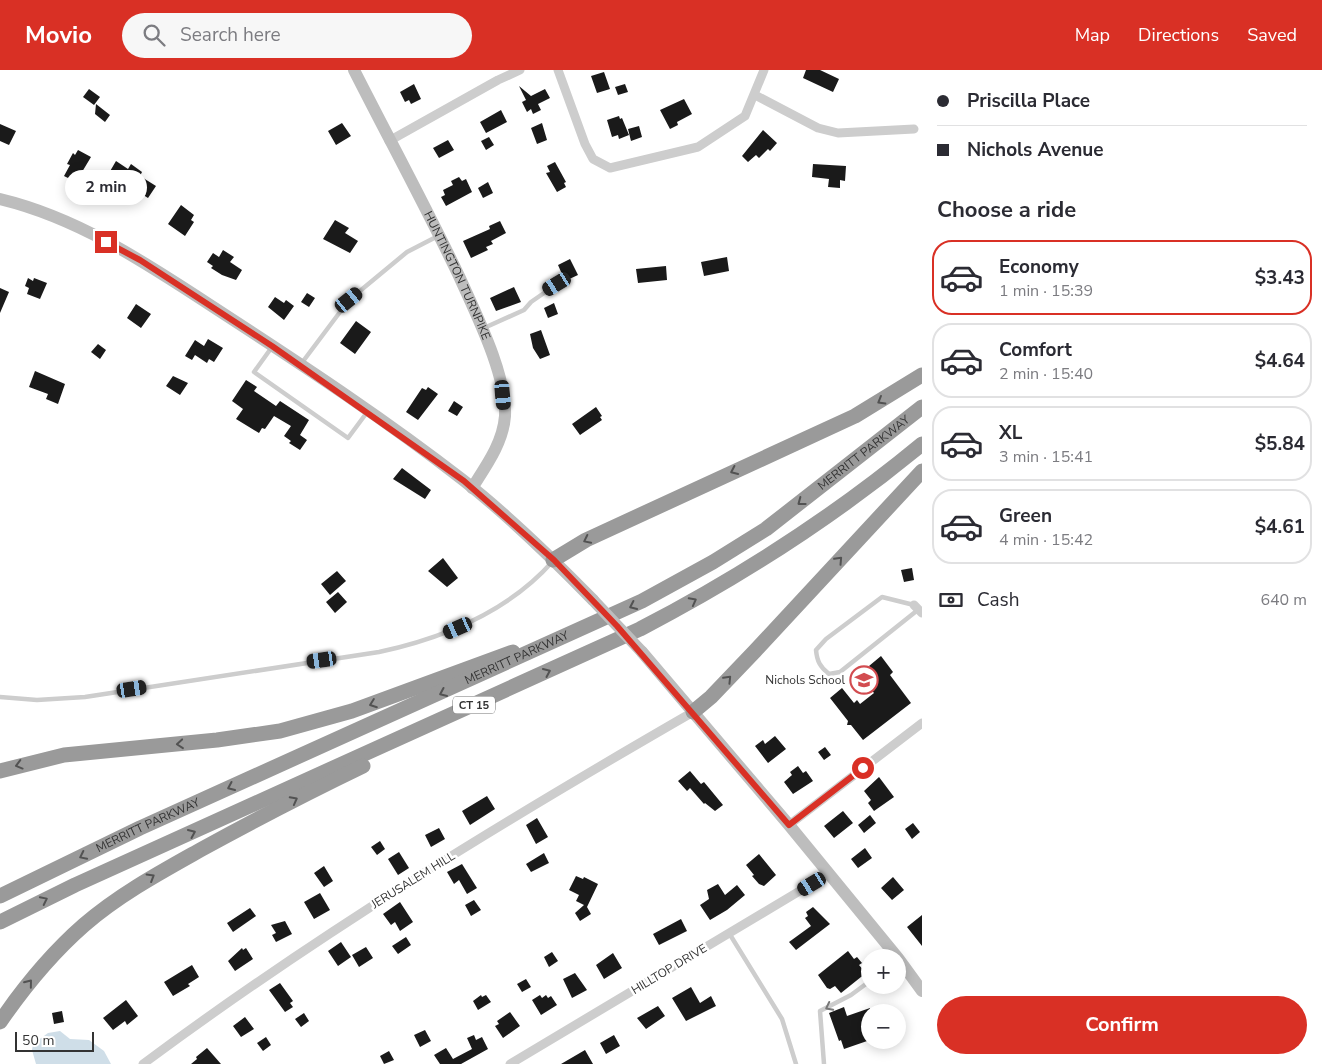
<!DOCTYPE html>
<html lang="en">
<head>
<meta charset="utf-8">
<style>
	:root { --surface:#fff; --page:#f7f7f7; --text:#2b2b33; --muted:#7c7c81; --line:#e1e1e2; --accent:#d93025 }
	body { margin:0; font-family:"Nunito Sans",sans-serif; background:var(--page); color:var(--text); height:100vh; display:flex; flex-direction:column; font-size:19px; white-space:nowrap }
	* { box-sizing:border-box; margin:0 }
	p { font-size:16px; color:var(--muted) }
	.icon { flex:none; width:28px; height:28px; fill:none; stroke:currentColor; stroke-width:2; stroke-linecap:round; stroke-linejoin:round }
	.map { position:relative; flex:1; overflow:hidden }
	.details { display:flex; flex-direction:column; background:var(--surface); width:400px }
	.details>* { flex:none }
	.top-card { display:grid; align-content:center; height:110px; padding:0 15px; background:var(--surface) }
	.buttons { position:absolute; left:861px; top:879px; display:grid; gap:10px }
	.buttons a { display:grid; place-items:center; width:45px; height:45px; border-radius:50%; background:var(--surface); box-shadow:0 2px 12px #0003; font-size:25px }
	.scale { position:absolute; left:15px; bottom:12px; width:79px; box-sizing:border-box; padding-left:5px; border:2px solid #333; border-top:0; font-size:14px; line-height:18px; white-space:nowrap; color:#333; -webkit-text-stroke:4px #fff; paint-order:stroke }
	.end { position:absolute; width:22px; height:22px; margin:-11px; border:6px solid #d93025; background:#fff; box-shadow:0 0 0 2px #fff }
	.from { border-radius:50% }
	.bubble { position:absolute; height:35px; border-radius:18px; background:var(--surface); box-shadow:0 2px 12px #0003; font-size:16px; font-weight:700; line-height:35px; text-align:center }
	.car { position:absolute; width:15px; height:30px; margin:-15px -8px; border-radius:6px; box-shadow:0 0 4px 1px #0007; background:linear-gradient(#222 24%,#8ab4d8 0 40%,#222 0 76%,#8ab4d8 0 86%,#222 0) }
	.top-card b { display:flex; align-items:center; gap:18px; height:48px; font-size:19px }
	.top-card b+b { border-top:1px solid var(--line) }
	.top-card i { width:12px; height:12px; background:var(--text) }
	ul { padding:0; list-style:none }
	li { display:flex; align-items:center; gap:15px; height:75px; margin:0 10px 8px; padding:0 5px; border:2px solid var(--line); border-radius:20px }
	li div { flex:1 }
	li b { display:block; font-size:19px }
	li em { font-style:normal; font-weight:700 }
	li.active { border-color:var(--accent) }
	li>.icon { width:45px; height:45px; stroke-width:1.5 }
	h2 { padding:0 15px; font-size:22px; line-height:60px }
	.pay { display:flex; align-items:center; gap:12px; height:55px; padding:0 15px; font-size:19px }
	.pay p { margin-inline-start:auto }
	.cta { display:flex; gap:10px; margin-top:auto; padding:10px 15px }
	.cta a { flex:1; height:58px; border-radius:30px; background:var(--accent); color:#fff; font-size:20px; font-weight:700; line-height:58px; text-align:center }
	header { display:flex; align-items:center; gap:30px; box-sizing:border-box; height:70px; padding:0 25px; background:var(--accent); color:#fff }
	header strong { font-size:24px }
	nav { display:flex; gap:28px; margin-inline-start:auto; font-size:18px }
	.search { width:350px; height:45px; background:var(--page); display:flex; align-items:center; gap:12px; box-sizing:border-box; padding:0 18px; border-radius:28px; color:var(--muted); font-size:19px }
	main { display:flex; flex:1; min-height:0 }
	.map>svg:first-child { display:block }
</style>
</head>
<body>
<header>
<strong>Movio</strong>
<div class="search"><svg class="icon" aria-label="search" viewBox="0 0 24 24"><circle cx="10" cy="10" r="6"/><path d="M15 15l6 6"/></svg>Search here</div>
<nav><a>Map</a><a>Directions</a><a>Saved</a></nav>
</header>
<main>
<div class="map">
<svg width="922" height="994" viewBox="0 0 922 994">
	<rect width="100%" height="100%" fill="#fff"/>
	<path fill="#cfdee8" d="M60,961L70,969L89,970L104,981L111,994H36L32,980L33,974L48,963Z"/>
	<path fill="#1a1a1a" d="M806,0H820L839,9L833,22L803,8Z
		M604,2L610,19L597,23L591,6Z
		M414,14L421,29L411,34L409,30L405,32L400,22Z
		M625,14L628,22L618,25L615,17Z
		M519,16L531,26L545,19L550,28L538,34L541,40L533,44L531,39L527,42L522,32L526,30Z
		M89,19L100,27L94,35L83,27Z
		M684,29L692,44L677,52L678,55L670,59L660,40Z
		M96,34L110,45L105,52L95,44Z
		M501,40L507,52L486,63L480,52Z
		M619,46L620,49L622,48L629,65L619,69L618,65L612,67L607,50Z
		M342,53L351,66L336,75L328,61Z
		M542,53L547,70L537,74L531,58Z
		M0,54L16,61L9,75L0,71Z
		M639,56L642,67L631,71L628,59Z
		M763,60L777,73L770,81L768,79L759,88L756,85L748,92L742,86Z
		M489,67L494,75L486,80L481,71Z
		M448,70L454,80L439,88L433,78Z
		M78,80L91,87L76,112L64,106L70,95L67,94L73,83L75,85Z
		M116,91L128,99L131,94L142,102L140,106L156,116L148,128L132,118L130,121L119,114L121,111L109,103Z
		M555,92L566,112L564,113L566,117L557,122L546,103L550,102L547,96Z
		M813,94L846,96L845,111L840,110V118L828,117L829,109L812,107Z
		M459,107L462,111L466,109L472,122L446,136L441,127L445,125L443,120L453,115L451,111Z
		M488,112L493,123L483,128L478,118Z
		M181,135L194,145L191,150L194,152L185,166L168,154Z
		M335,150L349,158L345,163L358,171L350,183L323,169Z
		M500,151L506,163L491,171L493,174L486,177L488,180L471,188L463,171L490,159L489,156Z
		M223,180L234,187L230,192L242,200L236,210L222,205L211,198L213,196L207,192L213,183L219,187Z
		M727,187L729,201L704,206L701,192Z
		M570,189L578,205L565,211L558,195Z
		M666,196L667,210L638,213L636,199Z
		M28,208L33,211L34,208L47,213L40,229L27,224L29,218L25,216Z
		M514,217L521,232L496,241L490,228Z
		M0,218L9,222L0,243Z
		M307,223L315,228L309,237L301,232Z
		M275,227L284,233L286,230L294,236L284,250L268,237Z
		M554,233L558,244L548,248L544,238Z
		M136,234L151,244L141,258L127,248Z
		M356,251L371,262L355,284L340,273Z
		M541,260L550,285L540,289L533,278L530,264Z
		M208,269L223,278L214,292L209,289L207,293L195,285L192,290L185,286L195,270L204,276Z
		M98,274L106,280L100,289L91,282Z
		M35,301L65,314L58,334L46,329L48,324L29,317Z
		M173,306L188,313L180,325L166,316Z
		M246,310L257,317L254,321L276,336L280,331L309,350L300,365L307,370L300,380L289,373L291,371L284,366L291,356L274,346L265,359L262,358L259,363L236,349L243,339L232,331Z
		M428,317L438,324L418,350L406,342L422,318L426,320Z
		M454,331L463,337L457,346L448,341Z
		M596,337L602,346L600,347L602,350L580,365L572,354Z
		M402,398L431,420L425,429L393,409Z
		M443,488L458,508L447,517L428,501Z
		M912,498L914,510L904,512L901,500Z
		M337,501L346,511L330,525L321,514Z
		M338,522L347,532L335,543L326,532Z
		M881,586L893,602L890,605L911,633L863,670L851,655H847L848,651L830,628L842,618L854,633L857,630L860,634L874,623L870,618L873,616L864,605L872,599L869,596Z
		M775,666L786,679L768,693L755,676L763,670L765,674Z
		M825,677L831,685L824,690L818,682Z
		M798,696L803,703L806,701L813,711L793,724L784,712L792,705L790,702Z
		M690,701L701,714L704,712L723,735L715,741L705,733L704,734L690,718L687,721L678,711Z
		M879,707L894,727L874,741L868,733L871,730L864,721Z
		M487,726L495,739L470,755L462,741Z
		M843,741L853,753L834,768L824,756Z
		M870,745L876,753L864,763L858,755Z
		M537,748L548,767L536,774L526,755Z
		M913,753L920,762L912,769L905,759Z
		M439,758L445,769L431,777L425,765Z
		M380,771L385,779L377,785L371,777Z
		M865,778L872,788L858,798L851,789Z
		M399,782L409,798L398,805L388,789Z
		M544,783L549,793L531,802L526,794Z
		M759,784L776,805L764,816L759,814L752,806L754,805L746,795Z
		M462,794L477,818L467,824L459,810L454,814L447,802Z
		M324,796L333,811L324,817L314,803Z
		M576,806L583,809L584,807L598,814L587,837L591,844L580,851L575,843L584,835L576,831L579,825L569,820Z
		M893,807L904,820L892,830L881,818Z
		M718,814L725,825L737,815L745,825L727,840L710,850L700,835L709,829L707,820Z
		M320,823L330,840L314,849L304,832Z
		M474,830L481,840L471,846L465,835Z
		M400,832L413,852L400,861L395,852L391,855L383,844Z
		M813,837L830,854L796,880L789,872L811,856L805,848L808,846L806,842Z
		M250,838L256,846L233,862L227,853Z
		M922,845V876L907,857Z
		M681,849L687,861L659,875L653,864Z
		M285,851L292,864L276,872L272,865L276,863L271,855Z
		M406,867L411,875L398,884L392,876Z
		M341,872L351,887L338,896L328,881Z
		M366,877L373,888L359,897L352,885Z
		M242,878L243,880L246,878L253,889L235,901L228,891Z
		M848,881L854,889L857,887L862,893L859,895L866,903L841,923L835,916L830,919L827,918L818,905Z
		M552,882L558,891L549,897L544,887Z
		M613,883L622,898L604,909L596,895Z
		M192,895L199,907L188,914L190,916L173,926L164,912Z
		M575,903L587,920L572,928L563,909Z
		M526,909L531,917L522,922L517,914Z
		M280,913L293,931L290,933L293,937L285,942L269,920Z
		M691,917L700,933L711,926L716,936L686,951L672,928Z
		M481,925L482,927L486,925L491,932L478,940L473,931Z
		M540,925L542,928L546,925L548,928L551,926L557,935L541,945L532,930Z
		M126,930L138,946L127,955L125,951L113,960L103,948Z
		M658,936L665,946L646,959L637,948Z
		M844,937L847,946L870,938V970L844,979L841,970L839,971L829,943Z
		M62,941L64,952L54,954L52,943Z
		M510,942L520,956L503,968L495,956L499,954L497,951Z
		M304,943L309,951L301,957L295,949Z
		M245,947L254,959L241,967L233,956Z
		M425,960L431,971L420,977L414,965Z
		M474,965L476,970L482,967L488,979L461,994H440L434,985L446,978L453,989L472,979L467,968Z
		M614,965L620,976L606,984L600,973Z
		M266,967L271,975L263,981L257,973Z
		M207,978L221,994H191L197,989L196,987Z
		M585,980L593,994H561Z
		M389,981L394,990L384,994L380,986Z"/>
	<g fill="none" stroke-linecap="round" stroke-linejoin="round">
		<path stroke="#cdcdcd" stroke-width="4.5" d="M484,258L524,240L531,232L557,214
			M272,277L254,302L348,368L368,341
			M301,294L349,230L407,182L438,166
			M914,535L882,527L826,569L816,580C817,591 820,597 829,604L840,602L919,539
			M0,627L37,630L85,627L379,582C444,568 508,542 553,491
			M729,863L782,949L796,994
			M824,994L820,941L851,925L870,911"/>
		<path stroke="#cdcdcd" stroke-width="9" d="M558,0L585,74L593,89L610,98L698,77L745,46L764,0
			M755,25L818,58L838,63L914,59
			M389,71L498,10L520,0
			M914,535L922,543
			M789,755L922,653
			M143,994C318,864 504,751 693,642
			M510,994L828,804"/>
		<g stroke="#bdbdbd" stroke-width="12">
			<path id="s1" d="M354,0C389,69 426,137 459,206C476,244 507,305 505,346C503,373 486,396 472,418"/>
			<path d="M0,129C84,149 156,200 227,246C307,298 387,351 463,410C509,446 552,488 593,530"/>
			<path d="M642,582L789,755L898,888L922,921"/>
		</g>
		<g stroke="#9a9a9a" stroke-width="15">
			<path d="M553,490L586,470L855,346L922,305"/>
			<path d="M693,642L711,627L755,581L922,401"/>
			<path d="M0,701L64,685L217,670L280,661L352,641L513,582"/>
			<path id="s2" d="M0,826L140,758L642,531L713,492L766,459L922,337"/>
			<path d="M0,852L75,815L640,559C740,507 835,446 922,374"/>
			<path d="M0,952C24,917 52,883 84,855C120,824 161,802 202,779C255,750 309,722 363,696"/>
		</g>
		<path stroke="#bdbdbd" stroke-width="12" d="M593,530L642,582"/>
	</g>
	<defs><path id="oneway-chevron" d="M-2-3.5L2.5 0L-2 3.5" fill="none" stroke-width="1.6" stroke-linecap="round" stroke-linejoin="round" transform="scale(1.25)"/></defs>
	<g stroke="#525252">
		<use href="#oneway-chevron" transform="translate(881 331) rotate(150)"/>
		<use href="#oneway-chevron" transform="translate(734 401) rotate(155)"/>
		<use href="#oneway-chevron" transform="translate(801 432) rotate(143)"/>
		<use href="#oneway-chevron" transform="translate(587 470) rotate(154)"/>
		<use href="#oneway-chevron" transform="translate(839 490) rotate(-47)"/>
		<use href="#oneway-chevron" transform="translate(693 531) rotate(-28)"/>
		<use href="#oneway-chevron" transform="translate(633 536) rotate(155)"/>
		<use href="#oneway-chevron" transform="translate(547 602) rotate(-24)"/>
		<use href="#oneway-chevron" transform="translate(728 609) rotate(-46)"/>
		<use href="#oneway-chevron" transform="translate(443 623) rotate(156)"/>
		<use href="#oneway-chevron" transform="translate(373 634) rotate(160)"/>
		<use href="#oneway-chevron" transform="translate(180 674) rotate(175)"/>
		<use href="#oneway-chevron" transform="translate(19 695) rotate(165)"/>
		<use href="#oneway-chevron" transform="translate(231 717) rotate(156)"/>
		<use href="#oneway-chevron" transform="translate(294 730) rotate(-28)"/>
		<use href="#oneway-chevron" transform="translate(192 763) rotate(-24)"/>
		<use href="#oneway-chevron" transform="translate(83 786) rotate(154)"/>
		<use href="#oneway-chevron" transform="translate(151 807) rotate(-31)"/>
		<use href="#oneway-chevron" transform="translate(44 830) rotate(-26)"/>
		<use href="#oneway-chevron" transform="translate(29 913) rotate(-51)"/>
	</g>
	<use stroke="#787878" href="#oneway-chevron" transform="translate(829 937) rotate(153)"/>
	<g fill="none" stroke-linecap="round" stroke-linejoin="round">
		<path stroke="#d93025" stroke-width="6" d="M106,172L140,190L272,276L464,411L554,490L617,556L789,755L863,698"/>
	</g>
	<defs>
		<g id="school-ring" transform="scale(1.4375)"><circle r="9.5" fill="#fff" stroke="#d24c50" stroke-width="1.5"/><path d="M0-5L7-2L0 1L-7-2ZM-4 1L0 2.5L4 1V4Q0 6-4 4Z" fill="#d24c50"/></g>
	</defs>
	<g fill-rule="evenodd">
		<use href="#school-ring" x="864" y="610"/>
	</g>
	<g text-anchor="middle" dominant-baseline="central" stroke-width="5" stroke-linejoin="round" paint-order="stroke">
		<rect fill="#fff" stroke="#707070" stroke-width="1" x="453" y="626.5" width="42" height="17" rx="4"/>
		<g font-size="11" font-weight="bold" fill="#333">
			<text x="474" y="635">CT 15</text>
		</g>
		<g font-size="12" fill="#333" stroke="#fff">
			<text stroke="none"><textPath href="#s1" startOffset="230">HUNTINGTON TURNPIKE</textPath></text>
			<text stroke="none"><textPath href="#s2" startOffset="974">MERRITT PARKWAY</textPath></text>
			<text stroke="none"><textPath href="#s2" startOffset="569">MERRITT PARKWAY</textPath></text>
			<text stroke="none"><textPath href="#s2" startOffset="164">MERRITT PARKWAY</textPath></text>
			<text transform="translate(413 810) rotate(-32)">JERUSALEM HILL</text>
			<text transform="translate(669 899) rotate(-31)">HILLTOP DRIVE</text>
		</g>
		<g font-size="12" fill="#333" stroke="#fff" text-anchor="end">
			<text x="845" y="610">Nichols School</text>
		</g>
	</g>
</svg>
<div class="buttons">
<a>+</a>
<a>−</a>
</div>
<div class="scale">50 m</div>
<i class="end from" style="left:863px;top:698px"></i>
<i class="end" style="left:106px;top:172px"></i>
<div class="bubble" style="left:65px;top:100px;width:82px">2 min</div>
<i class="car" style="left:557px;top:214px;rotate:239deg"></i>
<i class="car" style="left:349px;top:230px;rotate:51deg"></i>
<i class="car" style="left:503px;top:325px;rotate:175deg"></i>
<i class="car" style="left:458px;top:558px;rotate:246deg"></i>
<i class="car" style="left:322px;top:590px;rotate:262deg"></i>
<i class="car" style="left:132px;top:619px;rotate:81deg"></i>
<i class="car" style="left:812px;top:814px;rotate:239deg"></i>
</div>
<section class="details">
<div class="top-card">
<b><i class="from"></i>Priscilla Place</b>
<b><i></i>Nichols Avenue</b>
</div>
<h2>Choose a ride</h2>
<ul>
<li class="active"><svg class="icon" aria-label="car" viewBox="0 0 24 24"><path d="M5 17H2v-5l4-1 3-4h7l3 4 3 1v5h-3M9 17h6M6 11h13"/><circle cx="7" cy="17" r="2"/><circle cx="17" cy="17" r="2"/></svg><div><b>Economy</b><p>1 min · 15:39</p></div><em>$3.43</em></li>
<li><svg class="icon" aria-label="car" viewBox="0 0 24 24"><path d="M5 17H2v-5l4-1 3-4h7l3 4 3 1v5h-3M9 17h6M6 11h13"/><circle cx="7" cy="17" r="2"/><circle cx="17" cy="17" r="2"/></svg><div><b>Comfort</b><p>2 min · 15:40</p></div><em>$4.64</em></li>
<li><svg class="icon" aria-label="car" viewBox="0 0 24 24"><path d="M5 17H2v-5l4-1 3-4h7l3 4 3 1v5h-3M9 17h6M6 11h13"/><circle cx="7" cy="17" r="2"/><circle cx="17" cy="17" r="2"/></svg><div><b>XL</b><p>3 min · 15:41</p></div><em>$5.84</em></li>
<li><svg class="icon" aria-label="car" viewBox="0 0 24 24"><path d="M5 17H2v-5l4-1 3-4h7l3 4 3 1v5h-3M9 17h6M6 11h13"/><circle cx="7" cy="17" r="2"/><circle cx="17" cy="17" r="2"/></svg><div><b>Green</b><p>4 min · 15:42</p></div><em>$4.61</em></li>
</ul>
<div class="pay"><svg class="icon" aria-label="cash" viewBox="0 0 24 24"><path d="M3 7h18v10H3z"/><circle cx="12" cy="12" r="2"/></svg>Cash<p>640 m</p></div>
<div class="cta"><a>Confirm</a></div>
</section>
</main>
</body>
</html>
